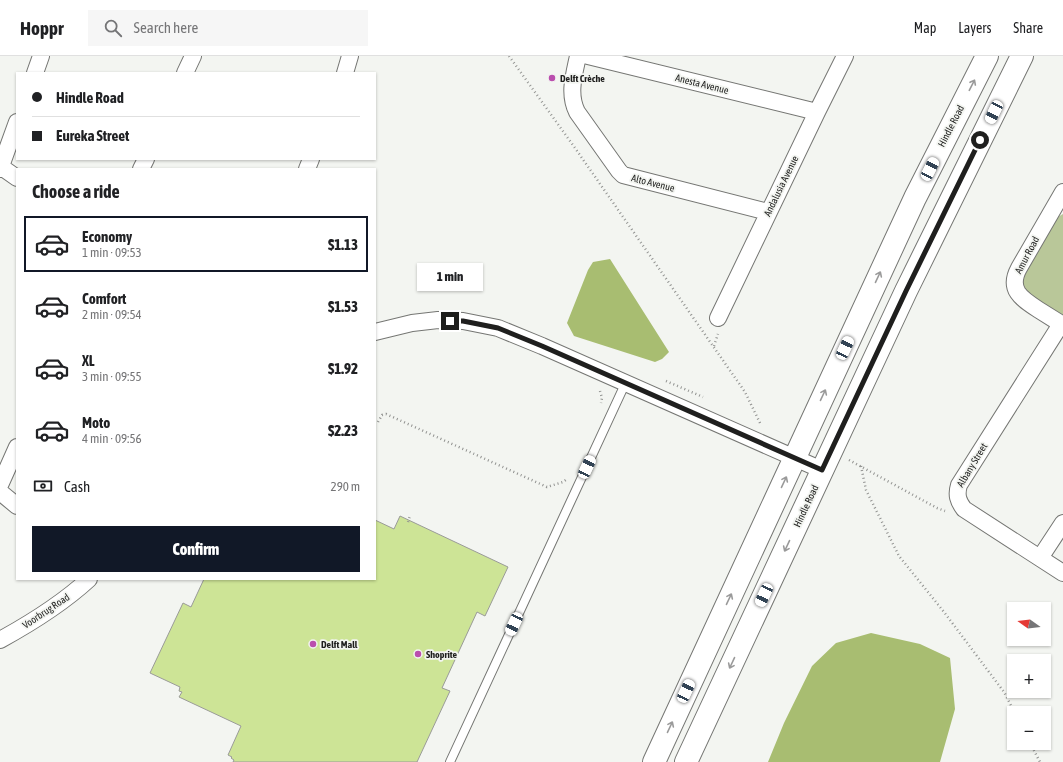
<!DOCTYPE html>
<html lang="en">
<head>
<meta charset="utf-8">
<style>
	:root { --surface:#fff; --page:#f6f6f6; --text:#202124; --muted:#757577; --line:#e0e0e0; --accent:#111827 }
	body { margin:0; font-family:"Asap Condensed",sans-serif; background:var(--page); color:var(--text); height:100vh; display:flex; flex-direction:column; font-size:15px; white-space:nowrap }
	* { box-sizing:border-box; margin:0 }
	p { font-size:13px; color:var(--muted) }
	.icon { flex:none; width:22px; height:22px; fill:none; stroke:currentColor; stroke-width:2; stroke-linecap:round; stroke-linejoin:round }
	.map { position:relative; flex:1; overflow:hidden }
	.details { position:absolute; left:16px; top:112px; width:360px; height:412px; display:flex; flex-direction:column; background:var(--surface); border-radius:0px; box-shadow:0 1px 3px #0004 }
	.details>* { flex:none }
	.banner { position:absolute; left:16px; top:16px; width:360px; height:88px; border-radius:0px; box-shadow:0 1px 3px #0004; display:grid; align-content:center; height:88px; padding:0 16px; background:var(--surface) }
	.needle { width:26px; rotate:284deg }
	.controls { position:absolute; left:1007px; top:546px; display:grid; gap:8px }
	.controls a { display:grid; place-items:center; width:44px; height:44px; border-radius:0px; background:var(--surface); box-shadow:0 1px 3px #0004; font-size:20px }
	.end { position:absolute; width:18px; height:18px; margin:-9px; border:5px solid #1f1f1e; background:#fff; box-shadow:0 0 0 2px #fff }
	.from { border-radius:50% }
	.bubble { position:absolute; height:28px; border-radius:0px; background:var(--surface); box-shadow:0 1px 3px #0004; font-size:13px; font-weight:800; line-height:28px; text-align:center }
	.car { position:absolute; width:12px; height:24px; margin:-12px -6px; border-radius:5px; box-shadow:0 0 3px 1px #0007; background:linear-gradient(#fff 24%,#345 0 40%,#fff 0 76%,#345 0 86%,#fff 0) }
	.banner b { display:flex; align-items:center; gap:14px; height:38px; font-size:15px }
	.banner b+b { border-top:1px solid var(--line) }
	.banner i { width:10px; height:10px; background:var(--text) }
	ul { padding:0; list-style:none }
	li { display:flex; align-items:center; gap:12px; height:56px; margin:0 8px 6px; padding:0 8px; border:2px solid transparent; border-radius:0px }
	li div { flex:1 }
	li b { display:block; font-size:15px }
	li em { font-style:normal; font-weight:800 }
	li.on { border-color:var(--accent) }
	li>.icon { width:36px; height:36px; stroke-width:1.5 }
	h2 { padding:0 16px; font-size:18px; line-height:48px }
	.pay { display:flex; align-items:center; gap:10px; height:44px; padding:0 16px; font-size:15px }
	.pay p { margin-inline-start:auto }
	.action { display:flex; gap:8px; margin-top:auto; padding:8px 16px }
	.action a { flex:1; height:46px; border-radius:0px; background:var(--accent); color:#fff; font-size:16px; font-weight:800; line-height:46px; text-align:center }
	header { display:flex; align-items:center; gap:24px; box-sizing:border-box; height:56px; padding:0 20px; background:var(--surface); border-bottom:1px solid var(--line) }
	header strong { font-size:19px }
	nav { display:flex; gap:22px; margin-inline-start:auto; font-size:14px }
	.search { width:280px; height:36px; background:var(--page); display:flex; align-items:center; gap:10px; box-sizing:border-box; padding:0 14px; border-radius:0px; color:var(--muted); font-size:15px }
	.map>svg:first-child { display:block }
</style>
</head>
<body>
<header>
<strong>Hoppr</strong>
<div class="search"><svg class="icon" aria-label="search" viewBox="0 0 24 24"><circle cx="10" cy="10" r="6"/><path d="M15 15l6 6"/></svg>Search here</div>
<nav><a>Map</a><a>Layers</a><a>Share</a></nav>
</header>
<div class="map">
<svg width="1063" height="706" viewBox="0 0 1063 706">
	<rect width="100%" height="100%" fill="#f3f5f1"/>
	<path fill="#b9c799" d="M1063,158V261L1023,234L1022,219L1056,162Z"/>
	<path fill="#a8bd71" d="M610,203L669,296L662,303L655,306L574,280L567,267L588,214L593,206Z
		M871,577L920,588L950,602L955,653L940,706H768L784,667L812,610L836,587Z"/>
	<path fill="#cde496" stroke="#9a9b98" d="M400,460L508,511L485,560L477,556L442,632L450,635L417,706H233L234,704L231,702L232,701L228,699L241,670L179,641L182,636L179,635L180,631L150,617L183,547L191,551L204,523H375V464L394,473Z"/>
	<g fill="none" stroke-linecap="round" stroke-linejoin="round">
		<g stroke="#757673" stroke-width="10">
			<path id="service" d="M450,706L626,326"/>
		</g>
		<g stroke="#757673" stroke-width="18">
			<path id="minor" d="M578,0C574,19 568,38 577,56L619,115L623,119L768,156
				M588,0L817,56
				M35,17L41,0
				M185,17L193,0
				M345,17L350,0
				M0,110L17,122
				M0,113L17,66
				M141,113L146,103
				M307,113L311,103
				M1063,136L1019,212C1007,234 1022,243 1039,254C1047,259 1055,264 1063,269
				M718,262L817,56L845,0
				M1061,268L959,429C956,439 958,445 964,453L1063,517
				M375,276L412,267L438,264L463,265L498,272L542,290L822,414
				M0,429L17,391
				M0,436L17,450
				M1040,502L1063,467
				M0,584C31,567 63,547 89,523"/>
		</g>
		<g stroke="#757673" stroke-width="24">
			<path id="secondary" d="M654,706L915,142L987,0
				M686,706L906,235L1022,0"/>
		</g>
		<path stroke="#929391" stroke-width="2.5" stroke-dasharray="1 3" stroke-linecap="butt" d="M509,0L575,92L745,336L761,369
			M714,290L718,278
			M666,325L703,341
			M600,335L602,342L601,347
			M378,366L382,359L386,358L547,431L563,426L567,423
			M849,404L937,452L945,455
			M861,410L866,434L899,500L944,556L1004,636L1015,657
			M408,466L410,460
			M1030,687L1040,706"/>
		<use href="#service" stroke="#fff" stroke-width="8"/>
		<use href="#minor" stroke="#fff" stroke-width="16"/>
		<use href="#secondary" stroke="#fff" stroke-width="22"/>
	</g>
	<defs><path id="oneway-shaft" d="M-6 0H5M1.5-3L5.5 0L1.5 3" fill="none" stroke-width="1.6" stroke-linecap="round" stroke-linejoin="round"/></defs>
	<g stroke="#9a9a9a">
		<use href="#oneway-shaft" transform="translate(972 29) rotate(-63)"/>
		<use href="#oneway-shaft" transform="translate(878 221) rotate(-65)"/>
		<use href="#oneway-shaft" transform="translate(823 339) rotate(-65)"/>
		<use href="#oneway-shaft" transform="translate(784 426) rotate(-65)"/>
		<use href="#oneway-shaft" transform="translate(787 490) rotate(115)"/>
		<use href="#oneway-shaft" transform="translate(729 543) rotate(-65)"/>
		<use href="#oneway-shaft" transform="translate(732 607) rotate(115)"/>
		<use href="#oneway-shaft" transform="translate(670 671) rotate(-65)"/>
	</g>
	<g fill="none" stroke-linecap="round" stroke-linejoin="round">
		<path stroke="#1f1f1e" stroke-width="5" d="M450,265H463L498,272L542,290L822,414L906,235L980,84"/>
	</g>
	<g fill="#ba4eae" stroke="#f3f5f1" stroke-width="1.5">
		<circle cx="552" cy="22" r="4"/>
		<circle cx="313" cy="588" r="4"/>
		<circle cx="418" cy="598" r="4"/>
	</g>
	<g text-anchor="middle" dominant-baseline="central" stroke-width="3.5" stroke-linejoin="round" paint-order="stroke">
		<g font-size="10" font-weight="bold" fill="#1f1f1e" stroke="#f3f5f1" text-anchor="start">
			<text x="560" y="22">Delft Crèche</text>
			<text x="321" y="588">Delft Mall</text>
			<text x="426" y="598">Shoprite</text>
		</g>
		<g font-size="10" fill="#1f1f1e" stroke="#f3f5f1">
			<text transform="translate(702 28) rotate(14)">Anesta Avenue</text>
			<text transform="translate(951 70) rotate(-63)">Hindle Road</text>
			<text transform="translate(653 127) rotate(14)">Alto Avenue</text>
			<text transform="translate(781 130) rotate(-64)">Andalusia Avenue</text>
			<text transform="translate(1027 199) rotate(-62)">Amur Road</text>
			<text transform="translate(972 409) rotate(-59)">Albany Street</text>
			<text transform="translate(806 450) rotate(-65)">Hindle Road</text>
			<text transform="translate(46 555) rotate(-34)">Voorbrug Road</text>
		</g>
	</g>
</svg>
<div class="controls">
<a><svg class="needle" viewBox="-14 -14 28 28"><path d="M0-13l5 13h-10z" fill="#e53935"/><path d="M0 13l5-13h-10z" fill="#757577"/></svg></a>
<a>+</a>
<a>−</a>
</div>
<i class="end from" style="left:980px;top:84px"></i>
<i class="end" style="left:450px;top:265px"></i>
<div class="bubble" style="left:417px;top:207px;width:66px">1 min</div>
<i class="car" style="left:994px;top:56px;rotate:206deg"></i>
<i class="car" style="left:930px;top:113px;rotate:27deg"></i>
<i class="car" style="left:845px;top:292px;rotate:25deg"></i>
<i class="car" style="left:587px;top:411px;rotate:25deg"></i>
<i class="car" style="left:764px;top:539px;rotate:205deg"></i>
<i class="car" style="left:514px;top:568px;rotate:205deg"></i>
<i class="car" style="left:686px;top:635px;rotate:25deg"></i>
<div class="banner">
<b><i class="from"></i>Hindle Road</b>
<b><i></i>Eureka Street</b>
</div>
<section class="details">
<h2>Choose a ride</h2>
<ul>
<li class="on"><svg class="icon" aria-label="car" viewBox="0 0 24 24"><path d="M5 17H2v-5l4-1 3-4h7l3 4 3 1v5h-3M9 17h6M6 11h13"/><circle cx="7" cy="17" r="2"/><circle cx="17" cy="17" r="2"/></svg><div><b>Economy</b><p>1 min · 09:53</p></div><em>$1.13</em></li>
<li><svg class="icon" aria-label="car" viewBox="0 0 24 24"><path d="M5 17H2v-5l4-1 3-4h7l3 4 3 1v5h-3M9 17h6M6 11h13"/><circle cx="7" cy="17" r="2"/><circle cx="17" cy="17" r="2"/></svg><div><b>Comfort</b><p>2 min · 09:54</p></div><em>$1.53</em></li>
<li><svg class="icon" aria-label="car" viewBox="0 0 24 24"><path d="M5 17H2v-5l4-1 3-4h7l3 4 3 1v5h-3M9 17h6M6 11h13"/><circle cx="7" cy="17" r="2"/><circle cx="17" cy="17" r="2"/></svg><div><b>XL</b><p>3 min · 09:55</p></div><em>$1.92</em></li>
<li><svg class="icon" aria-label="car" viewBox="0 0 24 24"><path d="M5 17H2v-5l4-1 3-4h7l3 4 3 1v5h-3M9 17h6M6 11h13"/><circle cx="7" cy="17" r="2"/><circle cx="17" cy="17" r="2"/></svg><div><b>Moto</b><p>4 min · 09:56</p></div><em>$2.23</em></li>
</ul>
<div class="pay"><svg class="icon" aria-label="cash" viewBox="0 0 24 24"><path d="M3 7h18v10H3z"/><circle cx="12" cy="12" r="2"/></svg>Cash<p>290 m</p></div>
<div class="action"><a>Confirm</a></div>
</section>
</div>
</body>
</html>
